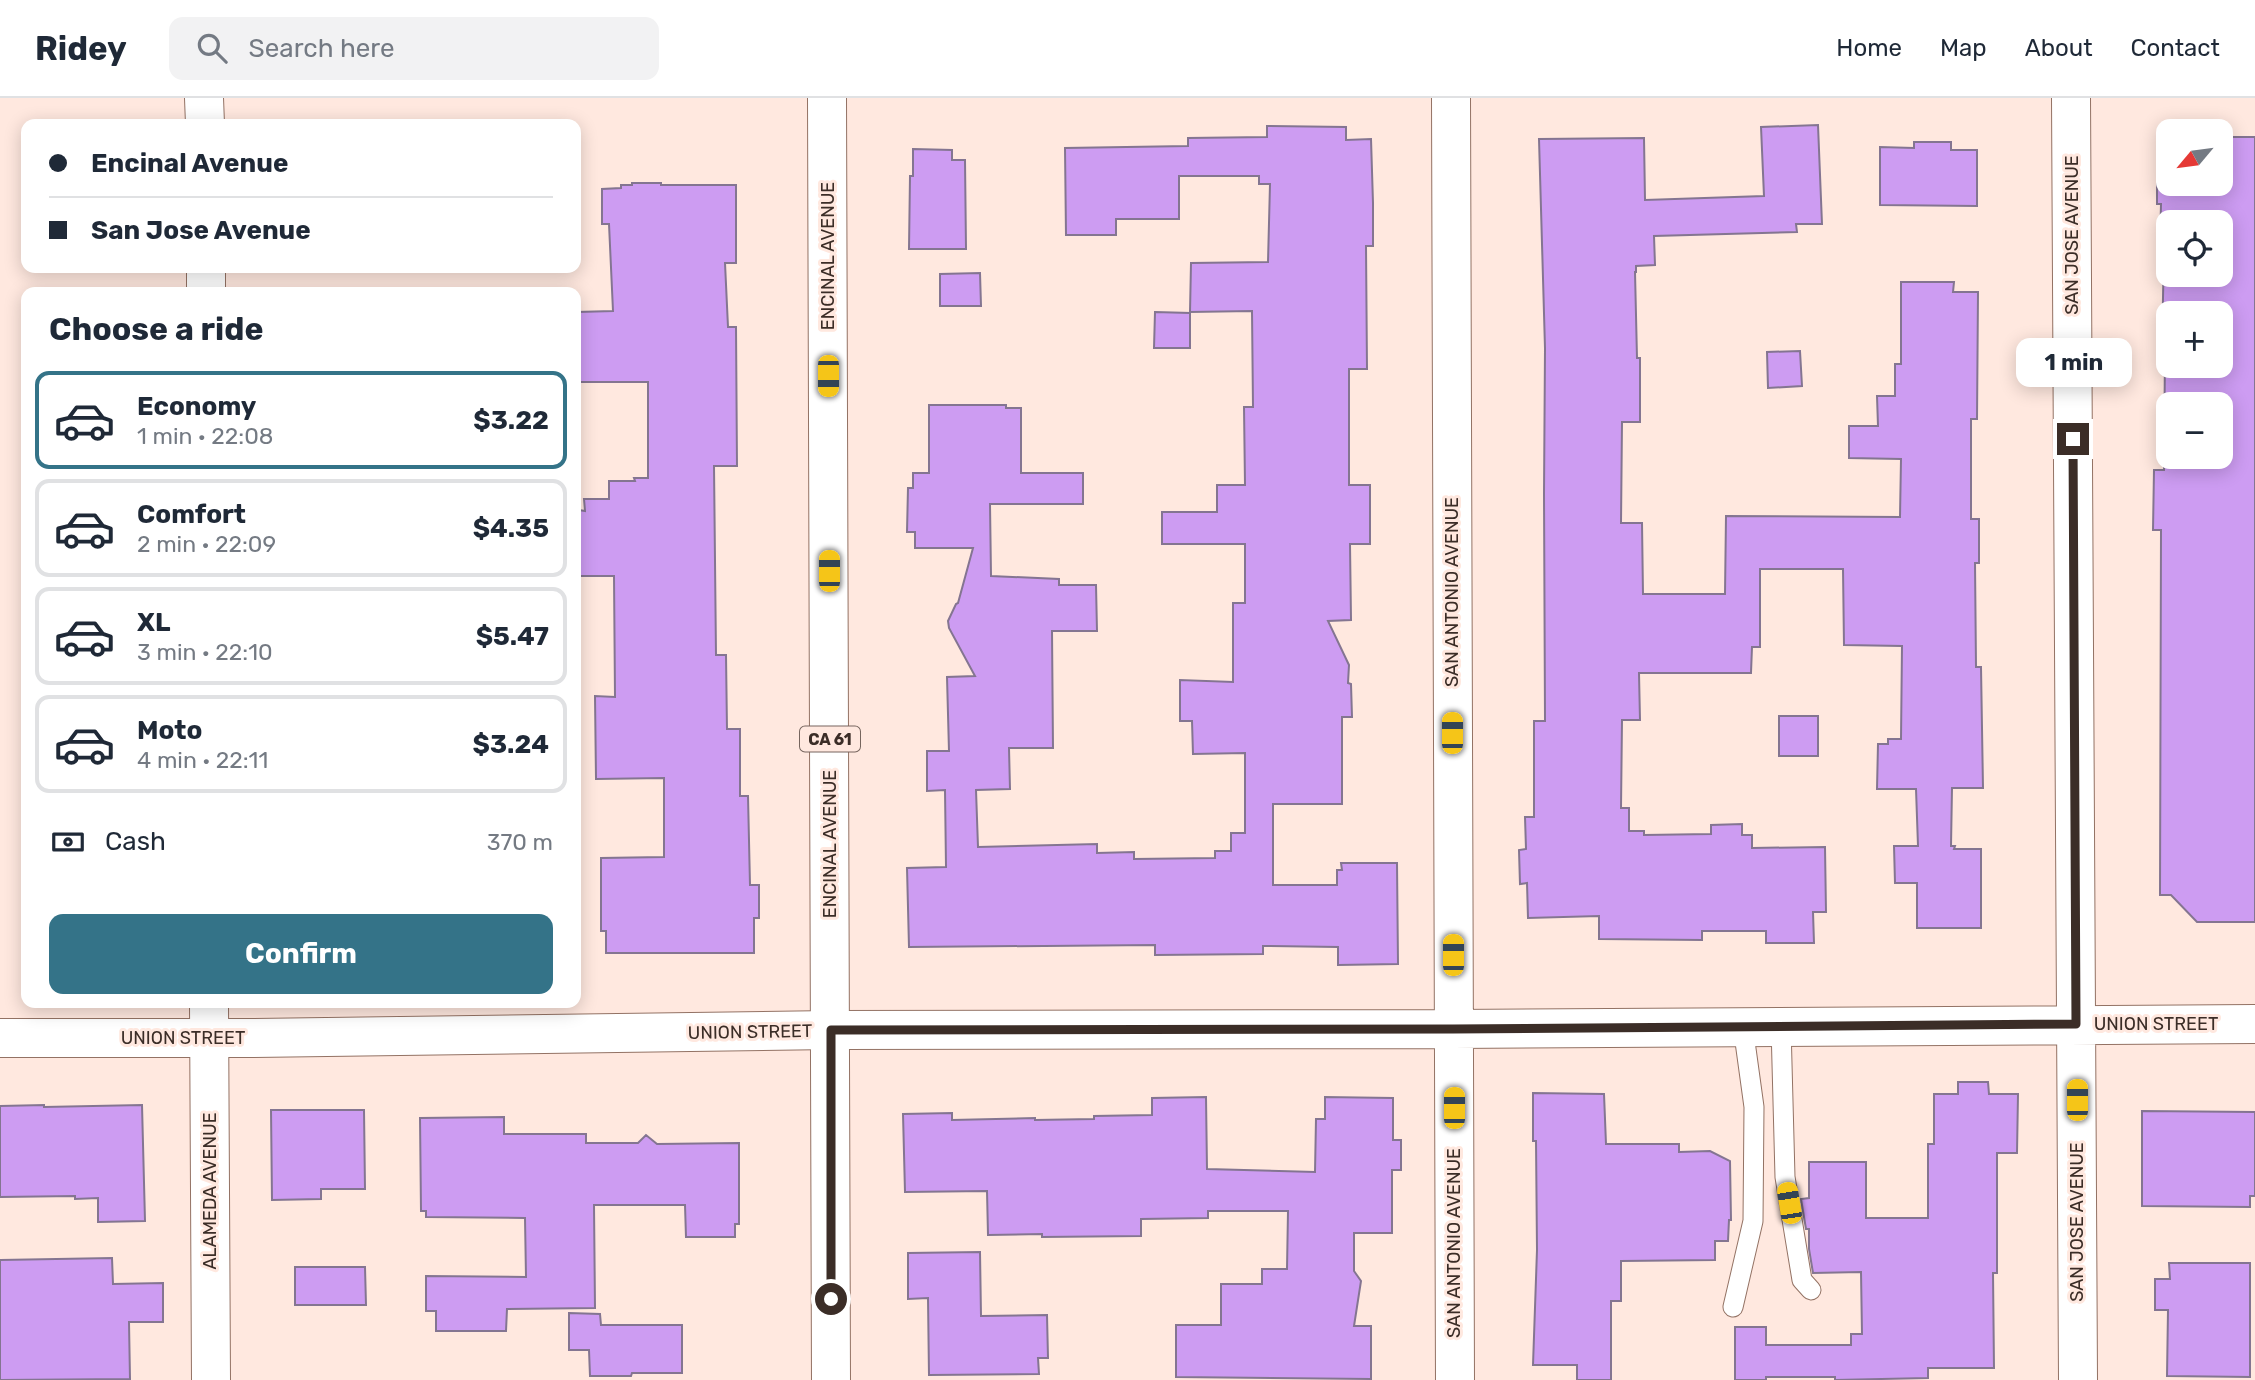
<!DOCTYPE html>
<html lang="en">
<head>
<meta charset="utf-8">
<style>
	:root { --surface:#fff; --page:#f2f2f3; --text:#1f2937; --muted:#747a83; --line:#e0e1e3; --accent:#347388 }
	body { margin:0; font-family:Rubik,sans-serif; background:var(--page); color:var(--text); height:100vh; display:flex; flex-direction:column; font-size:26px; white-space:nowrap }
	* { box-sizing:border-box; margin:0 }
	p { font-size:23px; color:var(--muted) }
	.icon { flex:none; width:38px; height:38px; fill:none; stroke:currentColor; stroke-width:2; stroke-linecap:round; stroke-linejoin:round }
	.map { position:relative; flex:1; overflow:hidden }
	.drawer { position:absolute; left:21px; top:189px; width:560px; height:721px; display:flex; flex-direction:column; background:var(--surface); border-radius:14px; box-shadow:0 4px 18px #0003 }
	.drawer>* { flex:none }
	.top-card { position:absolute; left:21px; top:21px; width:560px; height:154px; border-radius:14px; box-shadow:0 4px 18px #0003; display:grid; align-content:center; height:154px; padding:0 28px; background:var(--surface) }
	.needle { width:46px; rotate:241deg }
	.tools { position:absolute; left:2156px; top:21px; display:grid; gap:14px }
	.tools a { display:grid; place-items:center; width:77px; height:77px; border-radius:14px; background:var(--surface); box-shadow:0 4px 18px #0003; font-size:35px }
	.end { position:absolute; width:32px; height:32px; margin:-16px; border:9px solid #3b2d27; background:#fff; box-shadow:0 0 0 4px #fff }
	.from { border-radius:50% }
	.bubble { position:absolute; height:49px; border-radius:14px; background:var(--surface); box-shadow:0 4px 18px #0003; font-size:23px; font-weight:700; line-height:49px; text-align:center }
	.car { position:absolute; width:21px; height:42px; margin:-21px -10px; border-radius:9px; box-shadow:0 0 5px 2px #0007; background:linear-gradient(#f5c518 24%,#345 0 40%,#f5c518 0 76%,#345 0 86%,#f5c518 0) }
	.top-card b { display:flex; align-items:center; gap:24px; height:66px; font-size:26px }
	.top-card b+b { border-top:2px solid var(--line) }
	.top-card i { width:18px; height:18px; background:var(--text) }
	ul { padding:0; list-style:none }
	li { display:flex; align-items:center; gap:21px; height:98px; margin:0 14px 10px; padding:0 14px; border:4px solid var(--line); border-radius:14px }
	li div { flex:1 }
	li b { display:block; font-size:26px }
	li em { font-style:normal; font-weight:700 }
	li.active { border-color:var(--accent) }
	li>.icon { width:63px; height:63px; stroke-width:1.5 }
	h2 { padding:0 28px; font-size:32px; line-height:84px }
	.pay { display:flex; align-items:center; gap:18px; height:77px; padding:0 28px; font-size:26px }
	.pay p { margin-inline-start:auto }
	.primary-button { display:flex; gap:14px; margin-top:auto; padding:14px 28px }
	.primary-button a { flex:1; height:80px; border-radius:14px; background:var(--accent); color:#fff; font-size:28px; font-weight:700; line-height:80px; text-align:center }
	header { display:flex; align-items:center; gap:42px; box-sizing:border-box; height:98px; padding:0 35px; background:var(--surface); border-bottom:2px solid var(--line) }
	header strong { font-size:33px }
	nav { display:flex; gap:38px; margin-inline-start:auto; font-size:24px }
	.search { width:490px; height:63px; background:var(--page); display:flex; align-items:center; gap:18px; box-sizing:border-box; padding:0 24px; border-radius:14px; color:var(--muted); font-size:26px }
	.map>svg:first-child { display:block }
</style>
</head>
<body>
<header>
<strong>Ridey</strong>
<div class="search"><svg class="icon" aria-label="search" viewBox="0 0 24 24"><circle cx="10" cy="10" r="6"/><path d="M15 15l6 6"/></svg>Search here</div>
<nav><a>Home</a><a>Map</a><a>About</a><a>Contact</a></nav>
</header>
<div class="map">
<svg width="2255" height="1282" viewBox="0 0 2255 1282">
	<rect width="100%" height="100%" fill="#ffe8df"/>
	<path fill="#cd9cf2" stroke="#847591" stroke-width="2" fill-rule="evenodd" d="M1818,27L1822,126H1796L1797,134L1654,138L1655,167L1636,168V174H1635L1637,260H1640V324H1622L1621,425H1642L1643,496H1725L1726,418L1900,419L1901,361L1849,360V328H1878L1877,298H1895V266H1901V184H1954L1953,194H1978L1977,321H1971V421H1979V465H1975L1976,569H1981L1983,690H1952L1951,748H1955L1954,751H1981V830H1917V785H1895L1894,748H1918L1916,691H1877L1878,646H1888V641H1901L1902,548L1844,547L1843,471H1760V549H1752L1751,575H1639L1640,622H1622L1621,710H1629V733H1644V737L1711,736V727L1742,726V737H1752V750L1825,749L1826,814H1813L1814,845H1766V833H1702V842L1599,841V818L1528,820L1527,785L1520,786L1519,752L1526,751L1525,719H1534V623H1545L1544,395L1545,250L1539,41L1644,40L1645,102L1764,98L1761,29Z
		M1267,28L1346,29V42L1371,41L1373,105V148H1366L1367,271H1349V387H1370V446H1350L1351,522L1328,523L1349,567L1348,585L1351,586L1352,619H1342V706H1273V787H1337V772H1342L1341,765H1397L1398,866L1338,867V849L1263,848V856L1155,857V847L909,849L907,770L946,769L945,692L927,693V653H949L947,579L975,578L949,530L948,523L956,506L958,505L973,450H915V434H907L908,390H913V375H929V307H1006V310H1021V375H1083V406H990L991,478L1059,481V487H1096L1097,533H1052L1053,650H1009L1010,691L976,692L978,749L1097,746V755L1134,754V761L1215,760V753H1231V735H1245V655L1193,656L1192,623H1180V582L1233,584V505H1245V446H1162V414H1217V387H1245L1244,309H1253L1252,213L1190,214L1191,165L1268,164L1270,86H1259V78H1179V121H1116V137H1066L1065,50L1188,48V40L1267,39Z
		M2157,39H2168V86H2221V39H2255V824H2197L2171,797H2160L2161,432H2153L2154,372H2164L2165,252H2162L2164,148H2160L2161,106H2157ZM2168,124H2221V177H2168ZM2168,215H2221V268H2168ZM2168,306H2221V359H2168Z
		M1914,44H1951V52H1977V108L1880,107V49L1914,50Z
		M913,51L952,52V62H965L966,151H909L910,78H913Z
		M632,85H661V87H736V165H725L728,229H736L737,368H714L716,557H726L727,631H740V698H748L750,787H759V820H754V855H606V833H601V760L664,759V680L596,681L595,598L615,599L614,478H576V443H580L579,412L585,413L584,401H609V383H635L634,380H648V284H577V214L613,213L609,126H602V91L621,90V87H632Z
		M980,175L981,208H940V176Z
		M1155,214L1190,215V250H1154Z
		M1800,253L1802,288L1768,290L1767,254Z
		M1779,618H1818V658H1779Z
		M1958,984H1988L1989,996H2018L2017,1055H1997V1175H1993L1994,1270H1928V1280L1835,1282V1279H1766V1282H1735V1229H1766V1247H1851V1236H1862L1861,1174L1813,1175L1809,1151V1131H1806L1801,1101L1809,1100V1064H1866V1120H1928V1046H1934V996H1958Z
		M1533,995L1604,996L1606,1046H1679V1054L1710,1053L1730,1063L1731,1122H1729L1728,1143H1715V1162L1621,1163V1203H1611V1282H1577V1267H1533L1537,1152L1536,1043H1533Z
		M1206,999L1207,1071L1315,1074L1316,1021H1325V999L1393,1000V1042H1401V1072H1392V1135H1354V1173L1361,1183L1354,1228H1371V1281L1176,1279V1227H1221V1186H1262V1171H1287L1288,1113H1208V1120L1141,1121V1138L1042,1139V1136L988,1137L987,1093L905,1094L903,1016L952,1015V1022L1035,1020V1022L1094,1021V1018L1152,1017V1000Z
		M44,1007V1009L142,1007L145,1123L98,1124V1100L75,1101V1098L0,1099V1008Z
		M271,1012H364L365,1091H321V1101L272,1102Z
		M2142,1013L2255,1014V1098H2250V1109L2142,1108Z
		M504,1019V1036H586V1045H638L646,1037L657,1046L739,1045V1126H735V1139H686L685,1107H594L595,1210L507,1211L506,1233H436V1213H426V1178L526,1179L525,1120L426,1119V1113H421L420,1020Z
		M980,1154L981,1218L1047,1217L1048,1260H1038L1039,1276L929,1277L928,1200L908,1201V1155Z
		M112,1160L113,1186L163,1185V1224H129L130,1281L0,1282V1162Z
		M2169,1165H2250V1279L2167,1278L2168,1212H2155V1181H2170Z
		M295,1169H365L366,1207H295Z
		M569,1215L600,1216L601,1227H682V1275H632L631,1278H590L589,1252H569Z"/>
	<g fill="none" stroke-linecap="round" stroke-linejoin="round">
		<g stroke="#937264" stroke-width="21">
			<path id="lane" d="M1781,928L1785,1079L1802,1182L1811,1192
				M1733,1209L1753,1123L1754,1009L1743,929"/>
		</g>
		<g stroke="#937264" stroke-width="40">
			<path id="street" d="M204,0L205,26
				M1451,0L1455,1282
				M2071,0L2078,1282
				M206,170V194
				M209,905L211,1282
				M0,940H253L831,932L1453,931L2255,926"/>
		</g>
		<g stroke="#937264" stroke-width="40">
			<path id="primary" d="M827,0L831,1282"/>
		</g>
		<use href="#lane" stroke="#fff" stroke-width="19"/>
		<use href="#street" stroke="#fff" stroke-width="38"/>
		<use href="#primary" stroke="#fff" stroke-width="38"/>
	</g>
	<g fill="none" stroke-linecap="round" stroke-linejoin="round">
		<path stroke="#3b2d27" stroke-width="9" d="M831,1201V932L1453,931L2076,926L2073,341"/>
	</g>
	<g text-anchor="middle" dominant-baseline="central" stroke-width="6" stroke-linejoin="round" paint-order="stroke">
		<rect fill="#ffe8df" stroke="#76655e" stroke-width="2" x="800" y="628.5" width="60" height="25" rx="5"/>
		<g font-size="16" font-weight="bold" fill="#3b2d27">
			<text x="830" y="641">CA 61</text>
		</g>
		<g font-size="18" fill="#3b2d27" stroke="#ffe8df">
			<text transform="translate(2072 137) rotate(-90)">SAN JOSE AVENUE</text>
			<text transform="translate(828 158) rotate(-90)">ENCINAL AVENUE</text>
			<text transform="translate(1452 494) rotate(-90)">SAN ANTONIO AVENUE</text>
			<text transform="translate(830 746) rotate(-90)">ENCINAL AVENUE</text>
			<text x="2156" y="926">UNION STREET</text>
			<text transform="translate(750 934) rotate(-1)">UNION STREET</text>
			<text x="183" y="940">UNION STREET</text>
			<text transform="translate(210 1093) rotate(-90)">ALAMEDA AVENUE</text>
			<text transform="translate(2077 1124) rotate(-90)">SAN JOSE AVENUE</text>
			<text transform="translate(1454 1145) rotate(-90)">SAN ANTONIO AVENUE</text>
		</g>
	</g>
</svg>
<div class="tools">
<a><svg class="needle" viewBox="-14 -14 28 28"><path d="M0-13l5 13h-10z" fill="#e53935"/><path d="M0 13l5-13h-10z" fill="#747a83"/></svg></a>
<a><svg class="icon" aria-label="locate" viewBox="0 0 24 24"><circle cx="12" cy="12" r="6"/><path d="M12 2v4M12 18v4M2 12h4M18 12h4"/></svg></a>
<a>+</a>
<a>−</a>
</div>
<i class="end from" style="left:831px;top:1201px"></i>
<i class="end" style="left:2073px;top:341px"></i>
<div class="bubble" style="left:2016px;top:240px;width:116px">1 min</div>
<i class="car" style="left:828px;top:278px;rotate:180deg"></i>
<i class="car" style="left:829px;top:473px;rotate:0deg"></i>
<i class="car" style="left:1452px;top:635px;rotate:0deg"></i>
<i class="car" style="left:1453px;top:857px;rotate:0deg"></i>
<i class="car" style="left:2077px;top:1002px;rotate:0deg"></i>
<i class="car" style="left:1454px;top:1010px;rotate:0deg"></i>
<i class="car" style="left:1789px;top:1105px;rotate:351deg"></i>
<div class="top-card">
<b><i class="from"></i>Encinal Avenue</b>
<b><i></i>San Jose Avenue</b>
</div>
<section class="drawer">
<h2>Choose a ride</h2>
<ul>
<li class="active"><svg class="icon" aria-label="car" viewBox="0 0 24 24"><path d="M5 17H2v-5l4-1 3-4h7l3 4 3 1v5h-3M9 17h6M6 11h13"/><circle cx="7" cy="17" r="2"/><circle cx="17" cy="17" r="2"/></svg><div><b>Economy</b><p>1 min · 22:08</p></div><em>$3.22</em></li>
<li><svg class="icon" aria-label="car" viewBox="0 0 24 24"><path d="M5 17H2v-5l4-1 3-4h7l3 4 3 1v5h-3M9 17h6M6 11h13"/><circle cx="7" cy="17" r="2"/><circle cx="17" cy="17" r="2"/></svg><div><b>Comfort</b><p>2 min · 22:09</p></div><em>$4.35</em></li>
<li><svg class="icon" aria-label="car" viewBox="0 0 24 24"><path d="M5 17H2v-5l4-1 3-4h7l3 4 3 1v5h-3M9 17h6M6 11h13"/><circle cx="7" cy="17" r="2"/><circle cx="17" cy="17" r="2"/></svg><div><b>XL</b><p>3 min · 22:10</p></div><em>$5.47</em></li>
<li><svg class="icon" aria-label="car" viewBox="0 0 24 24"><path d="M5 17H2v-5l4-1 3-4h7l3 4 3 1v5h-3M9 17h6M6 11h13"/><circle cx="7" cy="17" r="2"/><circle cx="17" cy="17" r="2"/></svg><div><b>Moto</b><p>4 min · 22:11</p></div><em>$3.24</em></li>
</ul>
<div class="pay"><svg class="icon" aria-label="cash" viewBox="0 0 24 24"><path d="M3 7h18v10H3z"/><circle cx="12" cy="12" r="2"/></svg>Cash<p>370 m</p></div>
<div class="primary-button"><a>Confirm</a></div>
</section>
</div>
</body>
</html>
